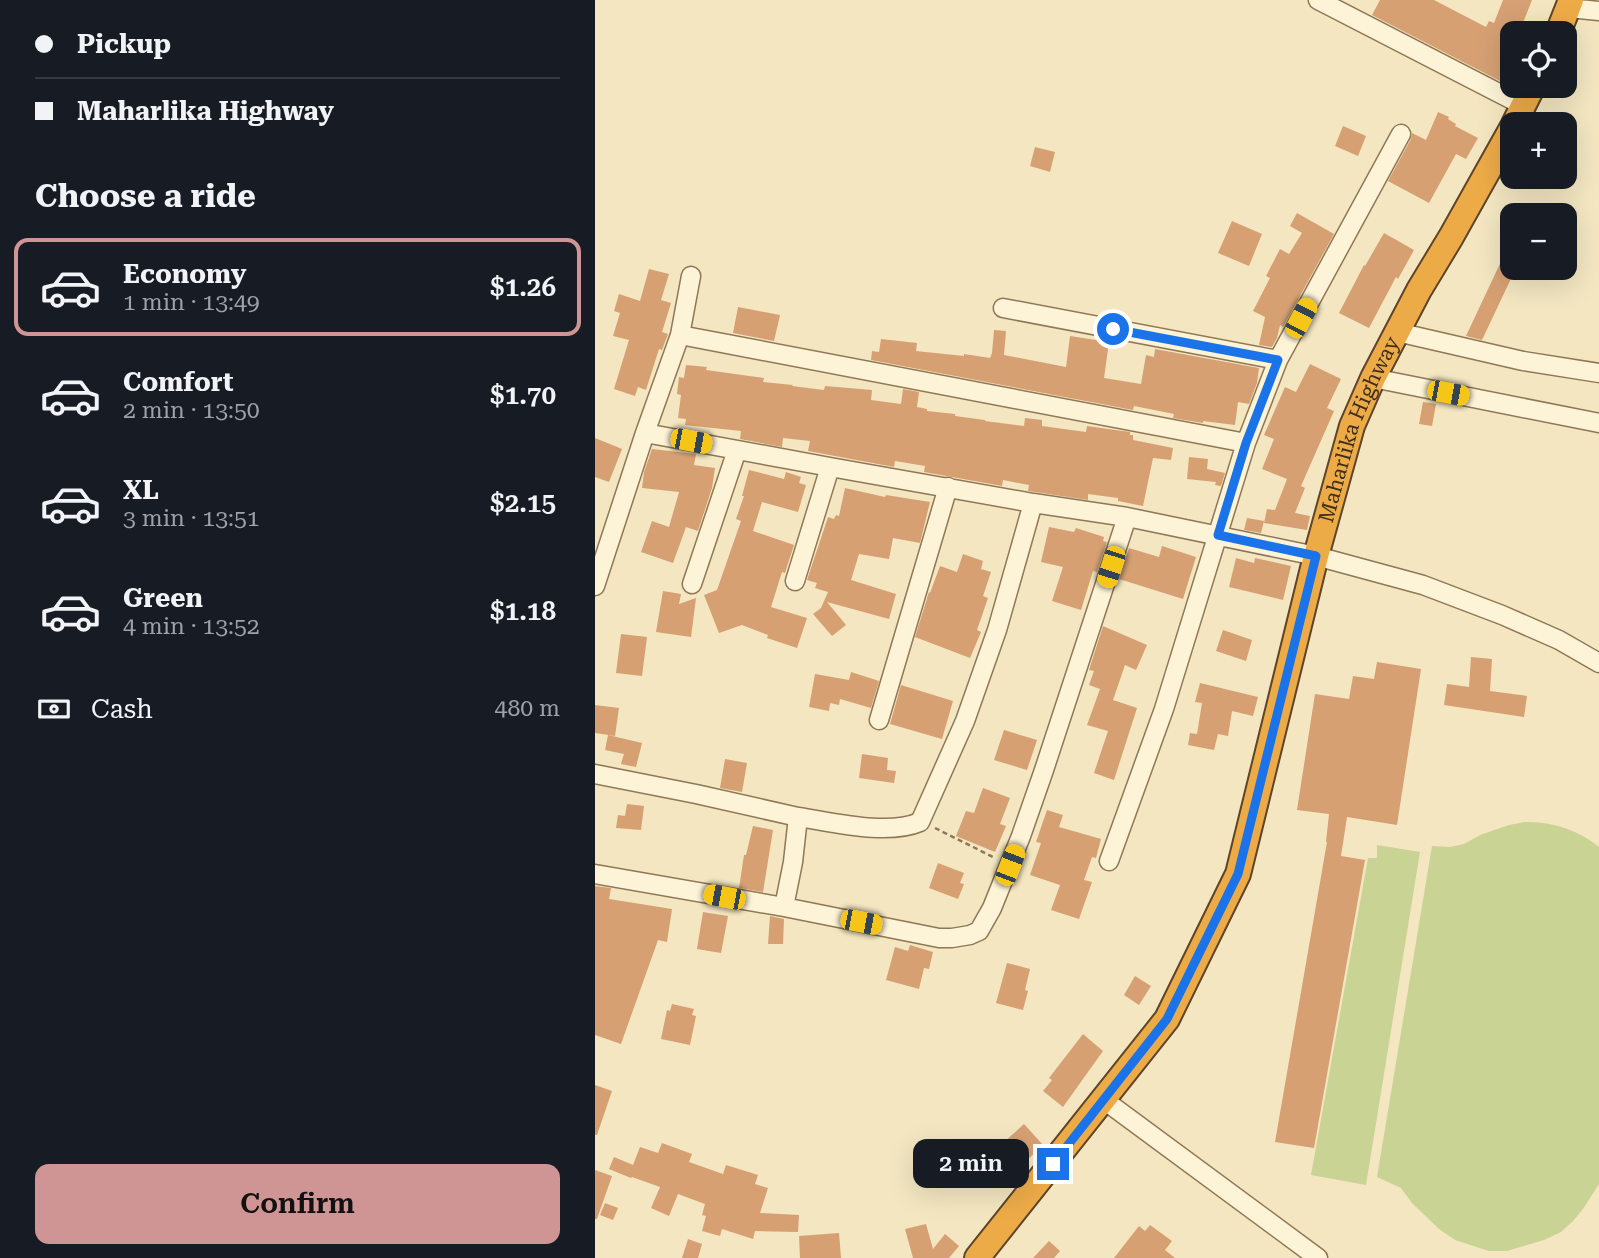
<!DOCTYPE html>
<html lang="en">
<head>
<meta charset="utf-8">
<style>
	:root { --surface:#171b24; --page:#242831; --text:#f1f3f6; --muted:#9ea1a6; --line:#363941; --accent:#cf9595 }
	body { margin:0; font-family:"Roboto Serif",serif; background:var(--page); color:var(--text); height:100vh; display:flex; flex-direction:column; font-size:26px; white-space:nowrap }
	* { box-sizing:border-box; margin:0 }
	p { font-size:23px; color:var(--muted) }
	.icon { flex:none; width:38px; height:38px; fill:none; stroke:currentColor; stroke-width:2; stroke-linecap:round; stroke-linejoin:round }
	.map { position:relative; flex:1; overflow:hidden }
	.sheet { display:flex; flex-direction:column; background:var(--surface); width:595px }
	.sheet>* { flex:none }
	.guide { display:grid; align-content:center; height:154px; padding:0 35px; background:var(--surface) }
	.fabs { position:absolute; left:905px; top:21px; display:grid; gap:14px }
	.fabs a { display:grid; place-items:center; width:77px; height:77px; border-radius:14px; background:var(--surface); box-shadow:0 7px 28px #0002; font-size:35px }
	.end { position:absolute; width:32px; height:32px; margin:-16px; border:9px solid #1a73e8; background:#fff; box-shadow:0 0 0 4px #fff }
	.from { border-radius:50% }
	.bubble { position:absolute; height:49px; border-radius:14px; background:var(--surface); box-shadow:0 7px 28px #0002; font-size:23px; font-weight:600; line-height:49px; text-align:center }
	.car { position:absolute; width:21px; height:42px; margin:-21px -10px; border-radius:9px; box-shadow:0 0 5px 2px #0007; background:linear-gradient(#f5c518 24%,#345 0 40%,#f5c518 0 76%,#345 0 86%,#f5c518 0) }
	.guide b { display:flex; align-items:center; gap:24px; height:66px; font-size:26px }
	.guide b+b { border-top:2px solid var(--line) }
	.guide i { width:18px; height:18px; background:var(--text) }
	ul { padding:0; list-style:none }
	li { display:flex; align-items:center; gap:21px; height:98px; margin:0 14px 10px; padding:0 21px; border:4px solid transparent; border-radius:14px }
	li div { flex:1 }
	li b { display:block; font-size:26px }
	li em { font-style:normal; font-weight:600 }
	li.selected { border-color:var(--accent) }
	li>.icon { width:63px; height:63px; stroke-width:1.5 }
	h2 { padding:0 35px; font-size:32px; line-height:84px }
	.pay { display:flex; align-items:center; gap:18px; height:77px; padding:0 35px; font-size:26px }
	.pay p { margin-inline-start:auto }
	.primary-button { display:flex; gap:14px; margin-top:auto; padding:14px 35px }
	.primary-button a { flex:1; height:80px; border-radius:14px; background:var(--accent); color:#111; font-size:28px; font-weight:600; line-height:80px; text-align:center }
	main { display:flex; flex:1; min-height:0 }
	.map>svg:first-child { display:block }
</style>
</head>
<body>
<main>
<section class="sheet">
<div class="guide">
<b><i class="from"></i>Pickup</b>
<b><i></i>Maharlika Highway</b>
</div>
<h2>Choose a ride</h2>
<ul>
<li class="selected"><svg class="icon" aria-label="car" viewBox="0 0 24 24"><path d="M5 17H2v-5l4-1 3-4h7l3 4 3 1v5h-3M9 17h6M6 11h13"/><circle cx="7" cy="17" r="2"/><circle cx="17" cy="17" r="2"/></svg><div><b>Economy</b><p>1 min · 13:49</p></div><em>$1.26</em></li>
<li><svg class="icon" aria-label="car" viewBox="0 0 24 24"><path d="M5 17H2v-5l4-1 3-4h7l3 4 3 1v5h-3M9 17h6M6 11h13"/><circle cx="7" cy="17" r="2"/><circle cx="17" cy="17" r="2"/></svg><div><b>Comfort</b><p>2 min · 13:50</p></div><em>$1.70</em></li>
<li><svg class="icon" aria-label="car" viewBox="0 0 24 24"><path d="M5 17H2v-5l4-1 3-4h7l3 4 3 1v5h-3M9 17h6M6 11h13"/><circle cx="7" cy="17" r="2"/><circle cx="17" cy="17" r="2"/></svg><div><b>XL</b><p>3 min · 13:51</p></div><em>$2.15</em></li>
<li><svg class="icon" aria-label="car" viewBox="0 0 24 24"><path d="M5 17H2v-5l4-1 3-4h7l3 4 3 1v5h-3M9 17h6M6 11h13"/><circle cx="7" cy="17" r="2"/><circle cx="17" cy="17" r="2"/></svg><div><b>Green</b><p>4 min · 13:52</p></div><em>$1.18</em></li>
</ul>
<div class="pay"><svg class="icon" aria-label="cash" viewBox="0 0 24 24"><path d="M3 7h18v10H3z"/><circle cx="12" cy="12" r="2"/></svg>Cash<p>480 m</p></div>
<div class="primary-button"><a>Confirm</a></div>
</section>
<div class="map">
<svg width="1004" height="1258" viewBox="0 0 1004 1258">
	<rect width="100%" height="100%" fill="#f3e6c1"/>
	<path fill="#c9d394" d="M930,822C957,821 983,830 1004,847V1184L988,1209L978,1221L966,1232L949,1240L912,1251H894L860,1240L844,1229L817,1203L806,1188L782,1177L837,846L855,847L869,844L885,835L914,825Z
		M782,845L825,852L771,1185L716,1175L773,858H782Z"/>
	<path fill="#d6a073" d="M785,0H839L891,27L894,21L899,23L908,0H937L924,33H917V73L913,71L907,82L777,15Z
		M843,112L854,117L853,119L861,124L860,126L883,138L871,159L861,154L834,203L793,181L816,139L817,133L831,140Z
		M748,126L771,136L763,156L740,146Z
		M440,147L460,152L455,172L435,166Z
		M702,213L739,234L688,327L685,325L682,338L677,347L664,345L670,317L658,311L675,278L671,276L685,249L694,254L707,233L695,226Z
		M637,221L667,234L654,266L623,253Z
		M789,233L819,250L803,279L801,277L774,328L744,313L769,265L770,266Z
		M917,238V268H921L887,340L871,336Z
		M54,269L74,274L66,300L76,303L67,332L73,334L67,350L64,349L51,390L43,387L40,396L19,389L34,340L18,336L25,313L19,311L24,294L45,301Z
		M143,307L185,315L179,341L138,333Z
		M399,330L411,331L409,355L471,367L475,336L514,342L509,378L546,384L551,355L559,357L560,349L664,368L662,383L654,404L643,402L640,425L608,421V423L578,418L579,414L539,406L538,410L276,360L277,351L284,352L286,339L322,343L321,351L369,356V354L395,358L397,353Z
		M715,364L746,379L732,408L739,411L706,486L710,488L700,513L715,516L712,530L669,523L672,509L680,510L692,479L667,469L679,439L669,435L690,387L701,392Z
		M91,365L112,367L111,370L169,378L168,382L198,385L197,386L229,390L230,386L277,390L276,400L306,404L308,389L324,392L322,407L332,409V411L360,414V416L390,420V421L429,426L430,418L447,420V426L491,432L492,426L535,432V435H538V440L578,448L576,460L558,458L548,506L523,501V498L493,494V500L433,491L434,485L408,480L407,486L329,472L330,466L300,461L299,467L213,451L215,441L188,438L187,447L145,439L146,431L90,425L91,419L83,418L86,395L82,394L84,377L89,378Z
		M828,402L841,404L837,426L824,424Z
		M0,438L27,449L14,482L0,477Z
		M57,449L101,454L99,465L120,468L117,488L103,531L91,527L78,563L46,552L57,521L74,527L84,492L47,488L49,472Z
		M594,457L613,459L612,469L630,473L626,486L620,485L621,482L592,479Z
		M154,470L189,479L191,472L206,477L204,483L211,485L203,512L167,502L158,531L199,545L190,573L187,572L176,607L212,618L202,648L172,638L173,635L147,625L124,633L109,595L122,590L146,521L141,519L149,496H147Z
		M250,488L290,497L291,495L335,502L325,543L298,538L294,559L264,554L256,580L301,594L294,619L232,602L251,625L237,636L218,614L226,608L233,592L220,588L222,583L212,580L233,517L239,519L241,515L244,516Z
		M652,518L669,521L666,533L649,530Z
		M454,527L479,532L481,528L509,537L508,541L512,542L502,572L498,571L486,610L457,601L468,567L446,562Z
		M567,546L601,557L588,599L524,579L534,548L564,557Z
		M368,554L388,561L386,569L396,572L388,596L393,598L382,630L386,632L375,658L320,637L334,592L335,593L345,566L362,572Z
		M641,558L659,563L660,558L696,566L688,600L634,587Z
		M68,591L86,594L84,604L101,598L96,637L61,632Z
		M508,626L552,645L541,670L530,665L518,700L542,708L519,780L499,773L513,731L492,725L505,689L494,685L499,671L494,670Z
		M628,630L657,640L651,661L621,651Z
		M26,634L52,637L47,676L21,673Z
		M876,657L897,659L895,691L932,696L929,717L849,705L852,684L874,687Z
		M782,662L826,669L802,825L752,817L746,856L770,860L719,1148L680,1142L732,842H731L734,814L702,810L720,694L754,699L758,676L779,679Z
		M256,672L284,681L276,708L245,699L244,705L235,703L234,711L214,707L220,674L254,680Z
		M605,683L663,697L658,716L637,711L633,736L623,734L619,750L593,745L595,733L602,734L607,703L600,702Z
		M306,685L358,701L347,739L295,724Z
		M0,705L24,708L20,736L0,733Z
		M409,730L442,740L432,770L399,760Z
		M13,735L47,743L41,767L26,764L29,754L10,750Z
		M267,754L293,758L292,770L301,771L299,783L264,778Z
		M130,759L152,763L147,792L125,788Z
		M388,788L415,798L405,824L411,826L400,852L361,836L371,811L379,813Z
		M32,804L49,806L46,830L21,828L23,815L30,816Z
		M452,810L468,815L464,827L506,839L501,858L497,857L489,880L497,882L484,919L456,910L465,885L435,875L446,843L441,842Z
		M158,826L178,830L168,892L144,888L149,855H151Z
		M343,863L369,873L365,883L369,884L363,899L334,888Z
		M0,886L16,888L14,899L77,909L72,942L63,940L26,1044L0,1035Z
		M108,912L133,916L126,953L102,949Z
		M175,916L189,919L188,944H173Z
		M315,945L338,952L334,969L329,968L324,989L291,980L300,947L313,951Z
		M412,963L435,969L430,990L433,991L428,1010L401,1003Z
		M540,976L556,986L544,1005L529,995Z
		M77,1004L99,1009L97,1015L101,1016L95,1045L66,1039L72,1010L75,1011Z
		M488,1034L508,1051L468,1107L448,1091L457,1080L454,1078Z
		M0,1085L17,1091L2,1135H0Z
		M429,1124L448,1145L428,1164L408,1143Z
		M67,1143L97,1154L94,1162L128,1174L131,1165L163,1175L160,1184L173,1188L165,1213L204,1215L203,1232L160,1231L158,1239L127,1229L125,1236L107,1231L111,1216L107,1215L110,1204L83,1194L74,1216L56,1208L65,1187L37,1177L36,1178L14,1169L19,1157L38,1165L45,1147L63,1153Z
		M0,1170L17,1176L2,1219H0Z
		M10,1203L23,1208L18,1220L5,1215Z
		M331,1224L338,1249L350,1234L364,1246L354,1258H318L310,1229Z
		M555,1225L577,1241L570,1250L580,1258H519L544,1226L550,1231Z
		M244,1233L246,1258H205L204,1236Z
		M93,1239L107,1244L103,1258H87Z
		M454,1241L465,1251L459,1258H438Z"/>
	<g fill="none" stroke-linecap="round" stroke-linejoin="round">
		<g stroke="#907756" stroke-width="21">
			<path id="minor" d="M723,0L929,106
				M974,8L1004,11
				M408,308L683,360
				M802,332L928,361L1004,373
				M85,335L651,443
				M778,378L1004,423
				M50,433L235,467L438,503L532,517L721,556L828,585L907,615L964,640L1004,663
				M200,581L235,467
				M97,584L142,450
				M0,586L50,433L85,335L96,276
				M284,720L353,487
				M0,774L101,794L203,817
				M514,861L569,709L651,443L683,360L806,134
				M0,874L189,907L198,862L203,817C238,822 292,836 325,822L370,721L402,630L438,503
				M189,907L344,938H357L375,935L384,931L397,908L426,836L449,770L532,517
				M509,1100L723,1258"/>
		</g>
		<g stroke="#5d442b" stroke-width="28">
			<g id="highway">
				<path d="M963,33L976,0"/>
				<path d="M919,124L938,86"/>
				<path id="s1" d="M382,1258L572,1019L643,874L721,556L757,426L778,378L824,290L856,237L917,128"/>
			</g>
		</g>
		<path stroke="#907756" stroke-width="2.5" stroke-dasharray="5 3.5" stroke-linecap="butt" d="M340,828L400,858"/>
		<use href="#minor" stroke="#fdf3d6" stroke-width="18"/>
		<use href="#highway" stroke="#edab48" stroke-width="24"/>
	</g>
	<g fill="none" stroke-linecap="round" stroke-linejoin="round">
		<path stroke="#1a73e8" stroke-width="9" d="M458,1164L572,1019L643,874L721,556L623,535L651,443L683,360L518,329"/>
	</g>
	<g text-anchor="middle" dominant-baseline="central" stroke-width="5" stroke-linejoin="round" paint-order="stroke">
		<g font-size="21" fill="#3e2e1c" stroke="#faf0d2">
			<text stroke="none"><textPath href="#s1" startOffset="928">Maharlika Highway</textPath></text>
		</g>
	</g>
</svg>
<div class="fabs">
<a><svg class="icon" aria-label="locate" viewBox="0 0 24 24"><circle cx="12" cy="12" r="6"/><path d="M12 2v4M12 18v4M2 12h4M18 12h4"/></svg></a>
<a>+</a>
<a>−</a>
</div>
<i class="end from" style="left:518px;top:329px"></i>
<i class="end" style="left:458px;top:1164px"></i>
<div class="bubble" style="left:318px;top:1139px;width:116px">2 min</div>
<i class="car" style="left:706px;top:318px;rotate:28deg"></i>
<i class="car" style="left:853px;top:393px;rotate:101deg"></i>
<i class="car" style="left:96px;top:441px;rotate:101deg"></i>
<i class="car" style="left:516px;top:567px;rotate:198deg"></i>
<i class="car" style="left:415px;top:865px;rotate:21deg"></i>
<i class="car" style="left:129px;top:897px;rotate:281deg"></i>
<i class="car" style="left:266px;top:922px;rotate:101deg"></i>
</div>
</main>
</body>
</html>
